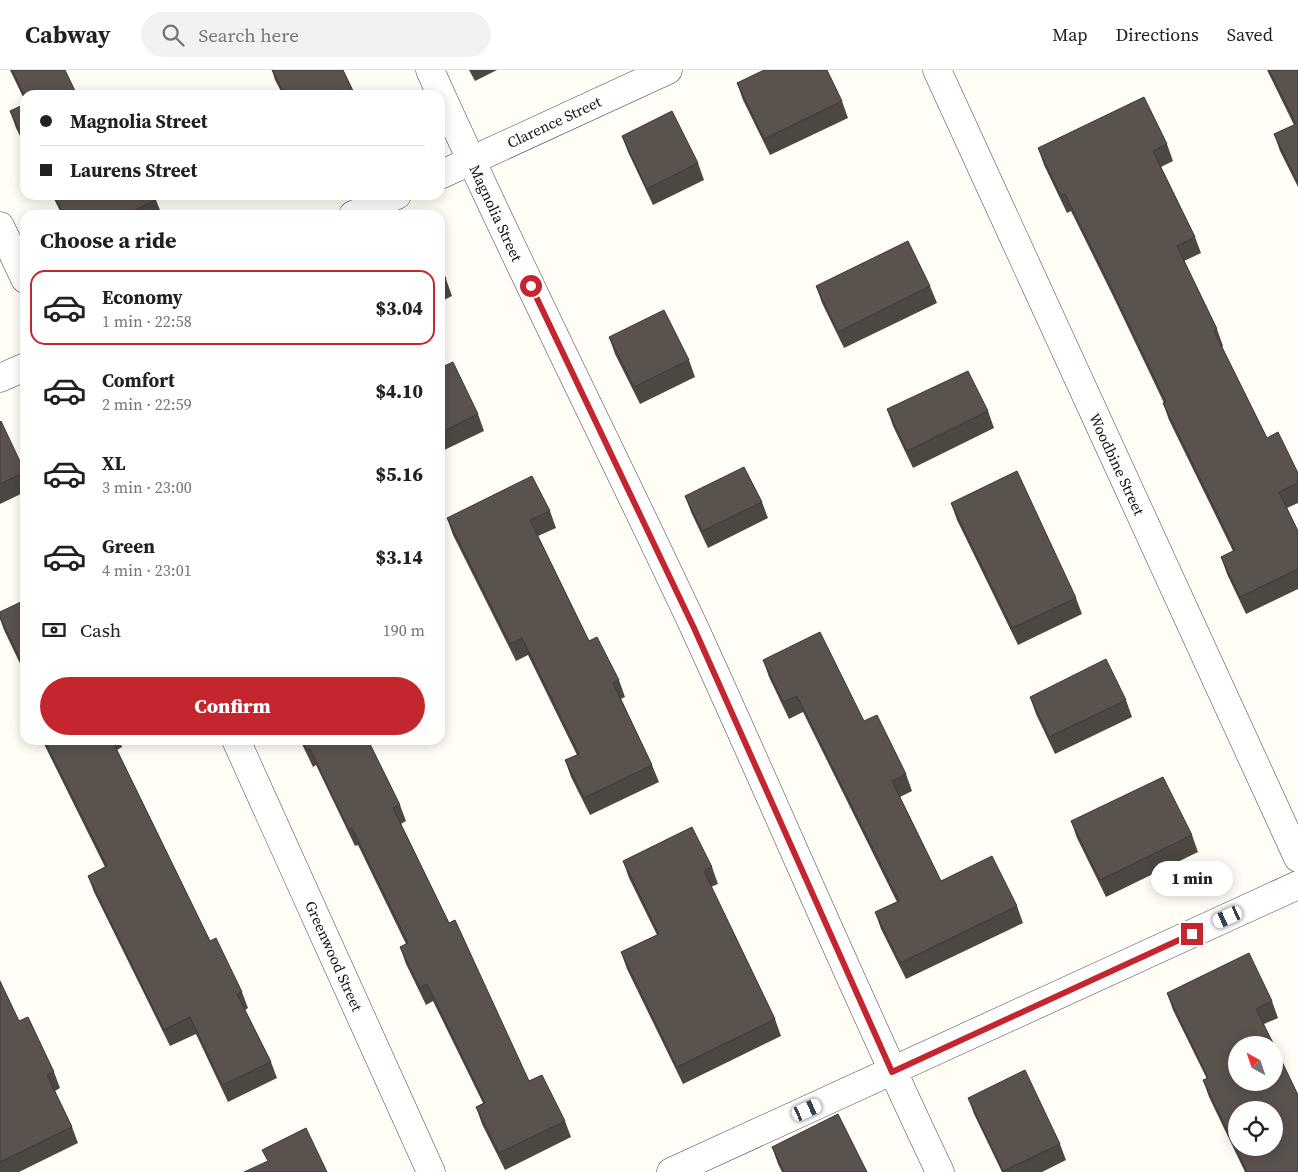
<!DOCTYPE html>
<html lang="en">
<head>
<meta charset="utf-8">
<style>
	:root { --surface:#fff; --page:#f2f2f2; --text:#202124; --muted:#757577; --line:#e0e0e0; --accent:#c4262e }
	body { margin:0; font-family:"Source Serif 4",serif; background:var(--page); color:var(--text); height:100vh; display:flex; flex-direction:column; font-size:19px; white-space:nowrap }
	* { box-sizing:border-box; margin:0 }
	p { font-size:16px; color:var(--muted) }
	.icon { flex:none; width:28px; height:28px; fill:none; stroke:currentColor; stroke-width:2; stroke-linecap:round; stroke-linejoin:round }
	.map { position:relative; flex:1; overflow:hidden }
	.side { position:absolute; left:20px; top:140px; width:425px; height:535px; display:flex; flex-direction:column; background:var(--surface); border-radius:15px; box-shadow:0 2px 12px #0003 }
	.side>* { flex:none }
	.banner { position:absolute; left:20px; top:20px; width:425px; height:110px; border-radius:15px; box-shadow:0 2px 12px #0003; display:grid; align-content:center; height:110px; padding:0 20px; background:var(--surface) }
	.needle { width:32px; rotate:320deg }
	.fabs { position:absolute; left:1228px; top:966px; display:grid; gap:10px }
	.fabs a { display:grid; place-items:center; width:55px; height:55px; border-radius:50%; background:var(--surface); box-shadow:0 2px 12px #0003; font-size:25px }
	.end { position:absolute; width:22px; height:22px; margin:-11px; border:6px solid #c4262e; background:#fff; box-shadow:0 0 0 2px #fff }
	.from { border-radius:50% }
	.bubble { position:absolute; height:35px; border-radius:18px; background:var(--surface); box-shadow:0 2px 12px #0003; font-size:16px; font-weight:800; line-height:35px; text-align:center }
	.car { position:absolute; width:15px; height:30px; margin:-15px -8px; border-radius:6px; box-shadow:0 0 4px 1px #0007; background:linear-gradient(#fff 24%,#345 0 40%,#fff 0 76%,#345 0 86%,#fff 0) }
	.banner b { display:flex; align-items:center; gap:18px; height:48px; font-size:19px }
	.banner b+b { border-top:1px solid var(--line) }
	.banner i { width:12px; height:12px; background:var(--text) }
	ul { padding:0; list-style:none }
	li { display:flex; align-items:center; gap:15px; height:75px; margin:0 10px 8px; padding:0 10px; border:2px solid transparent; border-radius:15px }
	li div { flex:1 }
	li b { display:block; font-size:19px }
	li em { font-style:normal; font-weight:800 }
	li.active { border-color:var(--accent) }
	li>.icon { width:45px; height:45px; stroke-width:1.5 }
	h2 { padding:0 20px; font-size:22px; line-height:60px }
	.pay { display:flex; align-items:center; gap:12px; height:55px; padding:0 20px; font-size:19px }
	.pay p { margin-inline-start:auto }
	.cta { display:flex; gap:10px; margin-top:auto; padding:10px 20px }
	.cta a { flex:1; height:58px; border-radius:30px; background:var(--accent); color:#fff; font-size:20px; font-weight:800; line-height:58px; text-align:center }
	header { display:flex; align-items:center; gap:30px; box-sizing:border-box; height:70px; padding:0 25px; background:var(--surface); border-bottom:1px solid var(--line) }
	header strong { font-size:24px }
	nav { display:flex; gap:28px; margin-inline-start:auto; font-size:18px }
	.search { width:350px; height:45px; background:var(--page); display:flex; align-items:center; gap:12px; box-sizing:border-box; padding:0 18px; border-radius:28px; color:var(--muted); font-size:19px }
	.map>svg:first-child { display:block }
</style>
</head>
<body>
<header>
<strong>Cabway</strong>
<div class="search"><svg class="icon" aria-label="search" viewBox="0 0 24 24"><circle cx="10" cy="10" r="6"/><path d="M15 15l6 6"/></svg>Search here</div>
<nav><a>Map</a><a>Directions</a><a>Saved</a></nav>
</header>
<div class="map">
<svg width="1298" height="1102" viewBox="0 0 1298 1102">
	<rect width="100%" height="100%" fill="#fffdf5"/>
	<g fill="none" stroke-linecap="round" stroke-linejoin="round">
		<g stroke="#444" stroke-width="29">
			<path id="street" d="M430,0C514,188 607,371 694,557C777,738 854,922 940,1102
				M937,0L1298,788
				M440,105L668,0
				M353,145L397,125
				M0,156L25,209
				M0,308L25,297
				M236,670L431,1102
				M671,1102L1298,815"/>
		</g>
		<use href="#street" stroke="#fff" stroke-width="28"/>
	</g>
	<path fill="#4d4742" d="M10,0H65L25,25V31Z
		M272,0H343L355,25H283L275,10Z
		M469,0H497L475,11Z
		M1267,0H1298V117L1280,81L1274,64L1294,55Z
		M737,13L842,31L848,48L770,85L743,30Z
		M25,34V76L16,58L10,41Z
		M622,66L698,93L704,110L653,135L628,82Z
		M1167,74L1173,91L1161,97L1195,167L1201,183L1184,191L1217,259L1223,276L1222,277L1267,368L1298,403V433L1287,438L1298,461V519L1246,544L1227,504L1221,487L1233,481L1169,350L1163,333H1164L1113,226L1071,141L1067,143L1044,95L1038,78Z
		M52,125H154L162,145H62Z
		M440,196L446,209L452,226L440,232Z
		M816,216H930L937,233L844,278L822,233Z
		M609,267L689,290L695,307L640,334L615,284Z
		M440,298L478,344L484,361L440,382Z
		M887,339L988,341L994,358L913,398L893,356Z
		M0,352L25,402V422L0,434Z
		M685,426L762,432L768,448L708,478L691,442Z
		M951,433L1076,528L1082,544L1018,575L957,450Z
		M550,441L556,458L538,466L589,571L619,610L625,627L621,629L652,695L659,712L590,745L571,707L565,690L577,685L528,585L516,591L453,465L447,448Z
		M25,530V604L4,560L0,549V542Z
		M763,590L864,651L906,704L912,721L900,727L941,811L1017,836L1023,853L906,909L881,859L875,842L897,832L803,642L789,649L769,607Z
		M1030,627L1126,630L1132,647L1055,684L1036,644Z
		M42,670H120L122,677L117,680L210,871L242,922L248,938L245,940L271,992L277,1008L228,1032L196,964L170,976L94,822L88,806L105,797Z
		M300,670H368L400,735L406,751L401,754L449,853L529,1011L565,1051L571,1067L505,1100L482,1054L476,1037L483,1033L433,931L426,935L406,894L400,877L406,874L358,775L355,776L316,695L313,697Z
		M1071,751L1192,765L1198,782L1106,827L1077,768Z
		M623,791L712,797L718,814L711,817L775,949L781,966L683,1014L627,899L621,882L657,865L629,808Z
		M0,911L19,951L54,1002L60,1018L55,1021L72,1057L78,1073L19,1102H0Z
		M1167,923L1272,931L1278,948L1264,954L1298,1102H1245L1209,1027L1203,1010L1207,1009L1173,940Z
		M968,1028L1060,1074L1066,1090L1042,1102H1002L974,1044Z
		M772,1077L867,1102H782L778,1094Z"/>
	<path fill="#5a524d" stroke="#3f3936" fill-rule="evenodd" d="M12,0H65L77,25H25V27Z
		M272,0H343L355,25H285Z
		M764,0H827L842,31L764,69L737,13Z
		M1269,0H1298V113L1274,64L1296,54Z
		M1144,27L1167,74L1153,81L1195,167L1177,176L1217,259L1214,261L1267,368L1278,362L1298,403V413L1279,422L1298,461V499L1240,527L1221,487L1235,480L1163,333L1166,332L1107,209L1065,124L1061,126L1038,78Z
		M25,34V72L10,41Z
		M672,41L698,93L647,119L622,66Z
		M54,125H154L156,130L125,145H64Z
		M908,171L930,216L838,262L816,216Z
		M440,196L446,209L440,212Z
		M664,240L689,290L634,317L609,267Z
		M453,292L478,344L440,363V298Z
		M968,301L988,341L907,381L887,339Z
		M1,351L25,402L0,414V352Z
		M744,397L762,432L702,461L685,426Z
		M1017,401L1076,528L1012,558L951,433Z
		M532,406L550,441L530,450L589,571L597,567L619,610L613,613L652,695L584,728L565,690L579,684L522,568L510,574L447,448Z
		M25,530V600L0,547V542Z
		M820,562L864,651L877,645L906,704L892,711L941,811L992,786L1017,836L900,893L875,842L899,831L797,626L783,632L763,590Z
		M1106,589L1126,630L1049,667L1030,627Z
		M44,670H112L210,871L216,868L242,922L237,924L271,992L222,1015L190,947L164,960L88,806L107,796Z
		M302,670H368L400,735L393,738L449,853L455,850L529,1011L542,1005L565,1051L499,1083L476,1037L485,1033L427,914L420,918L400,877L408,873L352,758L349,760L310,679L307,680Z
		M1163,707L1192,765L1100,810L1071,751Z
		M692,757L712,797L704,801L775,949L677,997L621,882L659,864L623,791Z
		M1249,883L1272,931L1256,939L1274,975H1236V1012H1274V975L1298,1025V1102H1247L1203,1010L1208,1008L1167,923ZM1236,1040H1274V1078H1236Z
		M0,911L19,951L28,947L54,1002L47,1005L72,1057L0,1092Z
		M1025,1000L1060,1074L1003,1101L968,1028Z
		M838,1044L867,1102H784L772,1077Z
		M306,1058L327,1102H244L268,1091L262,1080Z"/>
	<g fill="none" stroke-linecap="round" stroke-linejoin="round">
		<path stroke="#c4262e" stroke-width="6" d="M531,216L694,558L892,1002L1192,864"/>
	</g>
	<g text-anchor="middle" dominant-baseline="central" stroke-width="5" stroke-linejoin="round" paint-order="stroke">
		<g font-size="15" fill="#111" stroke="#fff">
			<text transform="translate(554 52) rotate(-25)">Clarence Street</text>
			<text transform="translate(496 143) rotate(65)">Magnolia Street</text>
			<text transform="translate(1117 394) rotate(65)">Woodbine Street</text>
			<text transform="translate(334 886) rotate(66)">Greenwood Street</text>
		</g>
	</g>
</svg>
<div class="fabs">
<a><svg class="needle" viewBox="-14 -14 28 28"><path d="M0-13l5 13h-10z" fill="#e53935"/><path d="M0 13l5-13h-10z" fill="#757577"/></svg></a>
<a><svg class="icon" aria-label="locate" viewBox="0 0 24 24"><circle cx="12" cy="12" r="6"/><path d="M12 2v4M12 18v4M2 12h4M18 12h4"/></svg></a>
</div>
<i class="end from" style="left:531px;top:216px"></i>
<i class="end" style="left:1192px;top:864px"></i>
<div class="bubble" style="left:1151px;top:791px;width:82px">1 min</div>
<i class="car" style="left:1228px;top:847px;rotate:245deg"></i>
<i class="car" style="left:807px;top:1040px;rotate:66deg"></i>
<div class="banner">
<b><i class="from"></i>Magnolia Street</b>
<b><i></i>Laurens Street</b>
</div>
<section class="side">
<h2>Choose a ride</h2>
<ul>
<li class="active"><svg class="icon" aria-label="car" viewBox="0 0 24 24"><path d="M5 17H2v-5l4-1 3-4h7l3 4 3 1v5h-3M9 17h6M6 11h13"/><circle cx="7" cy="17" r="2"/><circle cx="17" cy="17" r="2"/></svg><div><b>Economy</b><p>1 min · 22:58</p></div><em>$3.04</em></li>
<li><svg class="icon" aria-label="car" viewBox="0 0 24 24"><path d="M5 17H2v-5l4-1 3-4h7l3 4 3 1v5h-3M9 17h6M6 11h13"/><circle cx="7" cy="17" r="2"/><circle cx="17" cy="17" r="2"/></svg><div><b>Comfort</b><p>2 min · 22:59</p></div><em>$4.10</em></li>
<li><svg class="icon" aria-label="car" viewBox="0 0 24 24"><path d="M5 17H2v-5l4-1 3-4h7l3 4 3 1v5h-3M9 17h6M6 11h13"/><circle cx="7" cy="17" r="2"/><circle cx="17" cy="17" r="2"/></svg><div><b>XL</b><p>3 min · 23:00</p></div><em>$5.16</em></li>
<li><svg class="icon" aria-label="car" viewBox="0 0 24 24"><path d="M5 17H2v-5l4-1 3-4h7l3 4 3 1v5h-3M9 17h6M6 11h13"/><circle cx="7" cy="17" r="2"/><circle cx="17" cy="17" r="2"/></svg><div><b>Green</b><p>4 min · 23:01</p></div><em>$3.14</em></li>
</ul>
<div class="pay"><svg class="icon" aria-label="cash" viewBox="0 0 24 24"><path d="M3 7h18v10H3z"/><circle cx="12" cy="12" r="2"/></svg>Cash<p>190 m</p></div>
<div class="cta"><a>Confirm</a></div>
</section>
</div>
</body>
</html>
